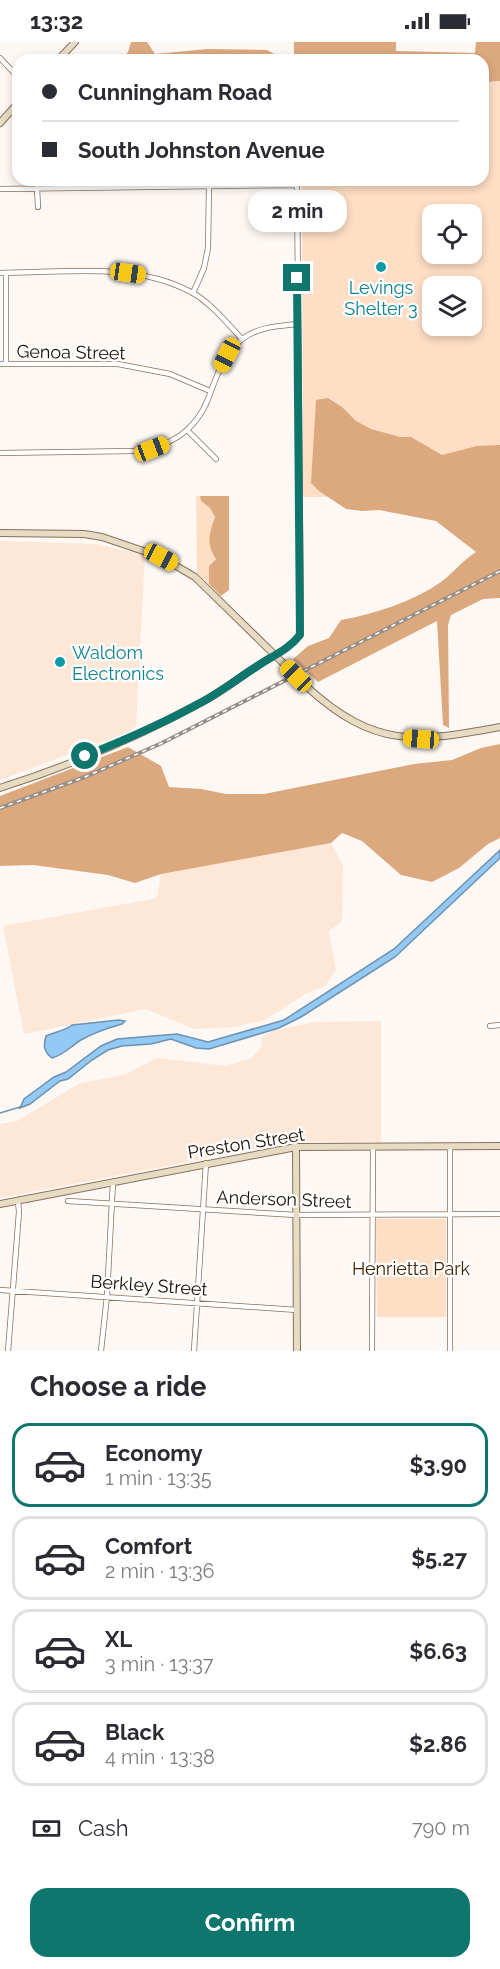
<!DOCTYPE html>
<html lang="en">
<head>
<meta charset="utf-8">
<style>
	:root { --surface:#fff; --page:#f2f2f3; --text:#2b2b33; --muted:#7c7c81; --line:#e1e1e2; --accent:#0f766e }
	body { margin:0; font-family:Raleway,sans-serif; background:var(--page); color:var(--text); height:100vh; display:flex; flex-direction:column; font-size:22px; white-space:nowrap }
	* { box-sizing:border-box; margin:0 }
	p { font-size:20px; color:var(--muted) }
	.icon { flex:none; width:33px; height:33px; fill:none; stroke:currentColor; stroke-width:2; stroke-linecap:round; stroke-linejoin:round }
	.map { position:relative; height:1309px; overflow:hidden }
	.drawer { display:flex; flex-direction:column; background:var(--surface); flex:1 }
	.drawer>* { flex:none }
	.hud { position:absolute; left:12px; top:12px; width:477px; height:132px; border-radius:18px; box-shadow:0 3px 9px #0003; display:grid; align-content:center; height:132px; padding:0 30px; background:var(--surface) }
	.tools { position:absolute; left:422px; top:162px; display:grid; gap:12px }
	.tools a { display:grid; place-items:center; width:60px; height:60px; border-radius:12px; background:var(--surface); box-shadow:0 3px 9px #0003; font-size:30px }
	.end { position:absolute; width:27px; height:27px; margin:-14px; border:8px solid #0f766e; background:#fff; box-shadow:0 0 0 3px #fff }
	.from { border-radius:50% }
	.bubble { position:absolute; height:42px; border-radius:18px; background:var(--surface); box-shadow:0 3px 9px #0003; font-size:20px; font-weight:700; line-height:42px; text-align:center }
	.car { position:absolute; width:18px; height:36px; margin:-18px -9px; border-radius:8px; box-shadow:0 0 4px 2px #0007; background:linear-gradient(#f5c518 24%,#345 0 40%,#f5c518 0 76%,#345 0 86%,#f5c518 0) }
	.hud b { display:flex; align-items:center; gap:21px; height:57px; font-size:22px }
	.hud b+b { border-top:2px solid var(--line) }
	.hud i { width:15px; height:15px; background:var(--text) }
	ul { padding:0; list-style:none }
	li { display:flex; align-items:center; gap:18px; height:84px; margin:0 12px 9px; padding:0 18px; border:3px solid var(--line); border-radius:18px }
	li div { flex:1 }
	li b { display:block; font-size:22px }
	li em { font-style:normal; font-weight:700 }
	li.active { border-color:var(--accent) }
	li>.icon { width:54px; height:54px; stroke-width:1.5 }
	h2 { padding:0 30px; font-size:27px; line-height:72px }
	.pay { display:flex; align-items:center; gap:15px; height:66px; padding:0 30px; font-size:22px }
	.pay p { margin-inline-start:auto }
	.primary-button { display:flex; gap:12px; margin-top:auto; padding:12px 30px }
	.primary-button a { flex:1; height:69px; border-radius:18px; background:var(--accent); color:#fff; font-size:24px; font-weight:700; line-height:69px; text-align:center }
	.status { display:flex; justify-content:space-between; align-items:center; height:42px; padding:0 30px; background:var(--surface); direction:ltr }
	.status svg { height:16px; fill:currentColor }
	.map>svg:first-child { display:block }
</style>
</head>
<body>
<div class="status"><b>13:32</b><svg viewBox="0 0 49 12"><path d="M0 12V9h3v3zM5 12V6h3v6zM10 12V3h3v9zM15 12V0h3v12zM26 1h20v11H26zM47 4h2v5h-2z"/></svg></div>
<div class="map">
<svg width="500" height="1309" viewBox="0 0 500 1309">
	<rect width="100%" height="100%" fill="#fef8f4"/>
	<path fill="#fde8d7" d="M0,499L95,502L145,513L136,684L128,690L0,738Z
		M331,801L343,824L342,879L329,889L336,928L325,944L305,952L265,978L235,985L194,987L146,967L24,992L3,884L157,856L161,832Z
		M381,979V1100L297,1099L0,1156V1082L17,1079L80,1041L124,1033L157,1016L226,1024L252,1016L262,1004L261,996L272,989L315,980Z"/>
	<path fill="#fedec4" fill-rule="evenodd" d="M483,24L500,25V454L303,455L302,138H483ZM432,172H471V212H432ZM432,244H471V284H432Z
		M196,454H200L201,459L210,466L215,475L210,489L216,517L209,524V542L197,531Z
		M376,1177H446V1275H377Z"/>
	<path fill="#dca87e" d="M131,0H147L155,12L208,7L267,8L285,18H122L128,10Z
		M294,0H396V9L475,11L476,0H500V39L483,40V18H288L294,15Z
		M328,356L342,365L356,379L371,387L400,395H411L442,413L477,404L500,403V556L483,557L451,573L448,583L449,686L443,683L437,579L318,640L293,617L308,604L329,596L341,578C375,572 412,560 441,540C453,531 462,519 476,510L436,479L379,468L362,469L346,467L319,449L311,441L316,358Z
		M200,454H229V548L221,554L209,542V524L216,517C206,501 209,492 215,475L210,466L201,459Z
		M500,702V796L488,802L459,826L432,840L401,833L362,799L342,791L331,801L161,832L135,841L108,833L33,823L0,824V754L128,705L161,724L169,745L201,747L226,752H264L414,722L452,718L481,706Z"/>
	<path fill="#93c9f5" stroke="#6e91ae" stroke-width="1.5" d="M500,808V816L395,915L301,975L279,986L209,1007L196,1006L171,997L151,1002L122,1004L108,1008L92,1018L68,1037L60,1039L30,1062L20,1066L24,1057L54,1035L66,1030L101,1004L117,997L177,992L208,1000L284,978L394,907Z
		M119,978L125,979L122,982C108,986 93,991 81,998C71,1004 64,1013 52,1016C44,1010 43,1004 46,994C56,989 63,990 72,983Z"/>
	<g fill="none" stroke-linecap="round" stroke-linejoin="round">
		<path stroke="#6e91ae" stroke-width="1.5" d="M0,1071L20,1065"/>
		<g stroke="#89705b" stroke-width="6">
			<path id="street" d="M0,16L18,35
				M37,146L38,165
				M0,147L297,143
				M0,231C64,231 132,219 191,250C210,260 227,281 242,297
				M6,231V322
				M193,251L204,226L208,206L209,144
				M0,322H118L170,332L210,349
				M187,388L216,417
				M0,411L133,409C166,406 195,391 208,357C216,336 223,313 241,298C256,285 279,284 298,282
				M275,613C289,606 299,599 301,583L297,138
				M490,984L500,983
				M450,1105V1309
				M68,1159L296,1173L500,1172
				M0,1248L297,1268
				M8,1309L19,1170L18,1159
				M101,1309L107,1254L113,1140
				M194,1309L206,1121
				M372,1309L373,1106"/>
		</g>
		<g stroke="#89705b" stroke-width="8">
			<path id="secondary" d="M58,18L75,0
				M0,81L18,61
				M0,491L84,492L102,495L161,515L195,535L285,623
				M307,645C374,706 416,701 500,685
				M0,746C69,724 138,695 202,660C228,646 250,627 275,613
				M296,1105L297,1309
				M0,1162L296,1105L500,1104"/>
		</g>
		<use href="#street" stroke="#fff" stroke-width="4.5"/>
		<use href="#secondary" stroke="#e6dcc3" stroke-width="6"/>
		<g stroke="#968e88" stroke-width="4">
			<path id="rail" d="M0,766L85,735L162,701L500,529"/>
		</g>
		<use href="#rail" stroke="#fff" stroke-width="1.5" stroke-dasharray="4.5" stroke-linecap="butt"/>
		<g stroke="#89705b" stroke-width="8" stroke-linecap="butt">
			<path id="secondary-bridge" d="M285,623L307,645"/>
		</g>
		<use href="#secondary-bridge" stroke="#e6dcc3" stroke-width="6"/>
	</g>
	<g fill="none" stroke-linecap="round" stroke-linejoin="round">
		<path stroke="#0f766e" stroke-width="8" d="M85,714C125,698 164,681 202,660C221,650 238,636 256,625C272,614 288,608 300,593L297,236"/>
	</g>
	<g fill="#0f9aa8" stroke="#fff" stroke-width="2">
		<circle cx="381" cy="225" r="6"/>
		<circle cx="60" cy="620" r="6"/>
	</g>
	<g text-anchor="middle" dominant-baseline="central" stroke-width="4.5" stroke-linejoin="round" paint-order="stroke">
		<g font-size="18" fill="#0d838f" stroke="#fff">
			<text x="381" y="245">Levings<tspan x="381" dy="21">Shelter 3</tspan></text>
			<text x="72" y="610" text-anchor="start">Waldom<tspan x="72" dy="21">Electronics</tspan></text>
		</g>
		<g font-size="18" fill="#190f08" stroke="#fff">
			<text transform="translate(71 310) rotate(1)">Genoa Street</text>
			<text transform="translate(246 1101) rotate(-9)">Preston Street</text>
			<text transform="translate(284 1157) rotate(2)">Anderson Street</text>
			<text transform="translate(149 1243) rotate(4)">Berkley Street</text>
		</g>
		<g font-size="18" fill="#422100" stroke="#fff">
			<text x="411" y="1226">Henrietta Park</text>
		</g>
	</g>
</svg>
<div class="tools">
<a><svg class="icon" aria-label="locate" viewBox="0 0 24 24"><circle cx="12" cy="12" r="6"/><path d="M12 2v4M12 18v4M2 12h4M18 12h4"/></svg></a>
<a><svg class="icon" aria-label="layers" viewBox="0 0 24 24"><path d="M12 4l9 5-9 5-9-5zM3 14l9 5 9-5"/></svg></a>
</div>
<i class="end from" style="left:85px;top:714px"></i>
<i class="end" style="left:297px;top:236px"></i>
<div class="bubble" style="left:248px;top:148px;width:99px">2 min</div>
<i class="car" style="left:128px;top:231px;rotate:98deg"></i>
<i class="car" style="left:227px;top:313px;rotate:207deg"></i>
<i class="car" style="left:152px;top:407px;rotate:69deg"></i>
<i class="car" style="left:161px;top:515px;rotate:118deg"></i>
<i class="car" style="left:296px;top:634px;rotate:315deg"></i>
<i class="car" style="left:421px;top:697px;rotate:274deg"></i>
<div class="hud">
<b><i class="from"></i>Cunningham Road</b>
<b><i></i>South Johnston Avenue</b>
</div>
</div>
<section class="drawer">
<h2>Choose a ride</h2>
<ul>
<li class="active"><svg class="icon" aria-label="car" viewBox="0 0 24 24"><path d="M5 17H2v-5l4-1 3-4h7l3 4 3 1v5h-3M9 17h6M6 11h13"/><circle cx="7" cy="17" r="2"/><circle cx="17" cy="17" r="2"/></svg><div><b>Economy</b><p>1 min · 13:35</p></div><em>$3.90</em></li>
<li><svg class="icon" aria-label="car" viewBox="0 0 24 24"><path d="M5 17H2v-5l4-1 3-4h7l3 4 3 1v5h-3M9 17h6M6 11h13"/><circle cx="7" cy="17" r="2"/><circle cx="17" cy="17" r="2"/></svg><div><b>Comfort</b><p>2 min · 13:36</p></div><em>$5.27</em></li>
<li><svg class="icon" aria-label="car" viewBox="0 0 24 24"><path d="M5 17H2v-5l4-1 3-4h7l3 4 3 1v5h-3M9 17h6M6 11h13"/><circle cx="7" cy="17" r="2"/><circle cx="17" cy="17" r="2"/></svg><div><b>XL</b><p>3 min · 13:37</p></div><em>$6.63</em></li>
<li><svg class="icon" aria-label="car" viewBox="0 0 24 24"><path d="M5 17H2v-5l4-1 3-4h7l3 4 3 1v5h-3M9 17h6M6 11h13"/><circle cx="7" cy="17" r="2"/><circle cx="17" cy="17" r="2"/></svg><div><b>Black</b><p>4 min · 13:38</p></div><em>$2.86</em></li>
</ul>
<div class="pay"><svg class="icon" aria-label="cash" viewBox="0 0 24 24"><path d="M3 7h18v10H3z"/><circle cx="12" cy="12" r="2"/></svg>Cash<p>790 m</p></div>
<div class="primary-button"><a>Confirm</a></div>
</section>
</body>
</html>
